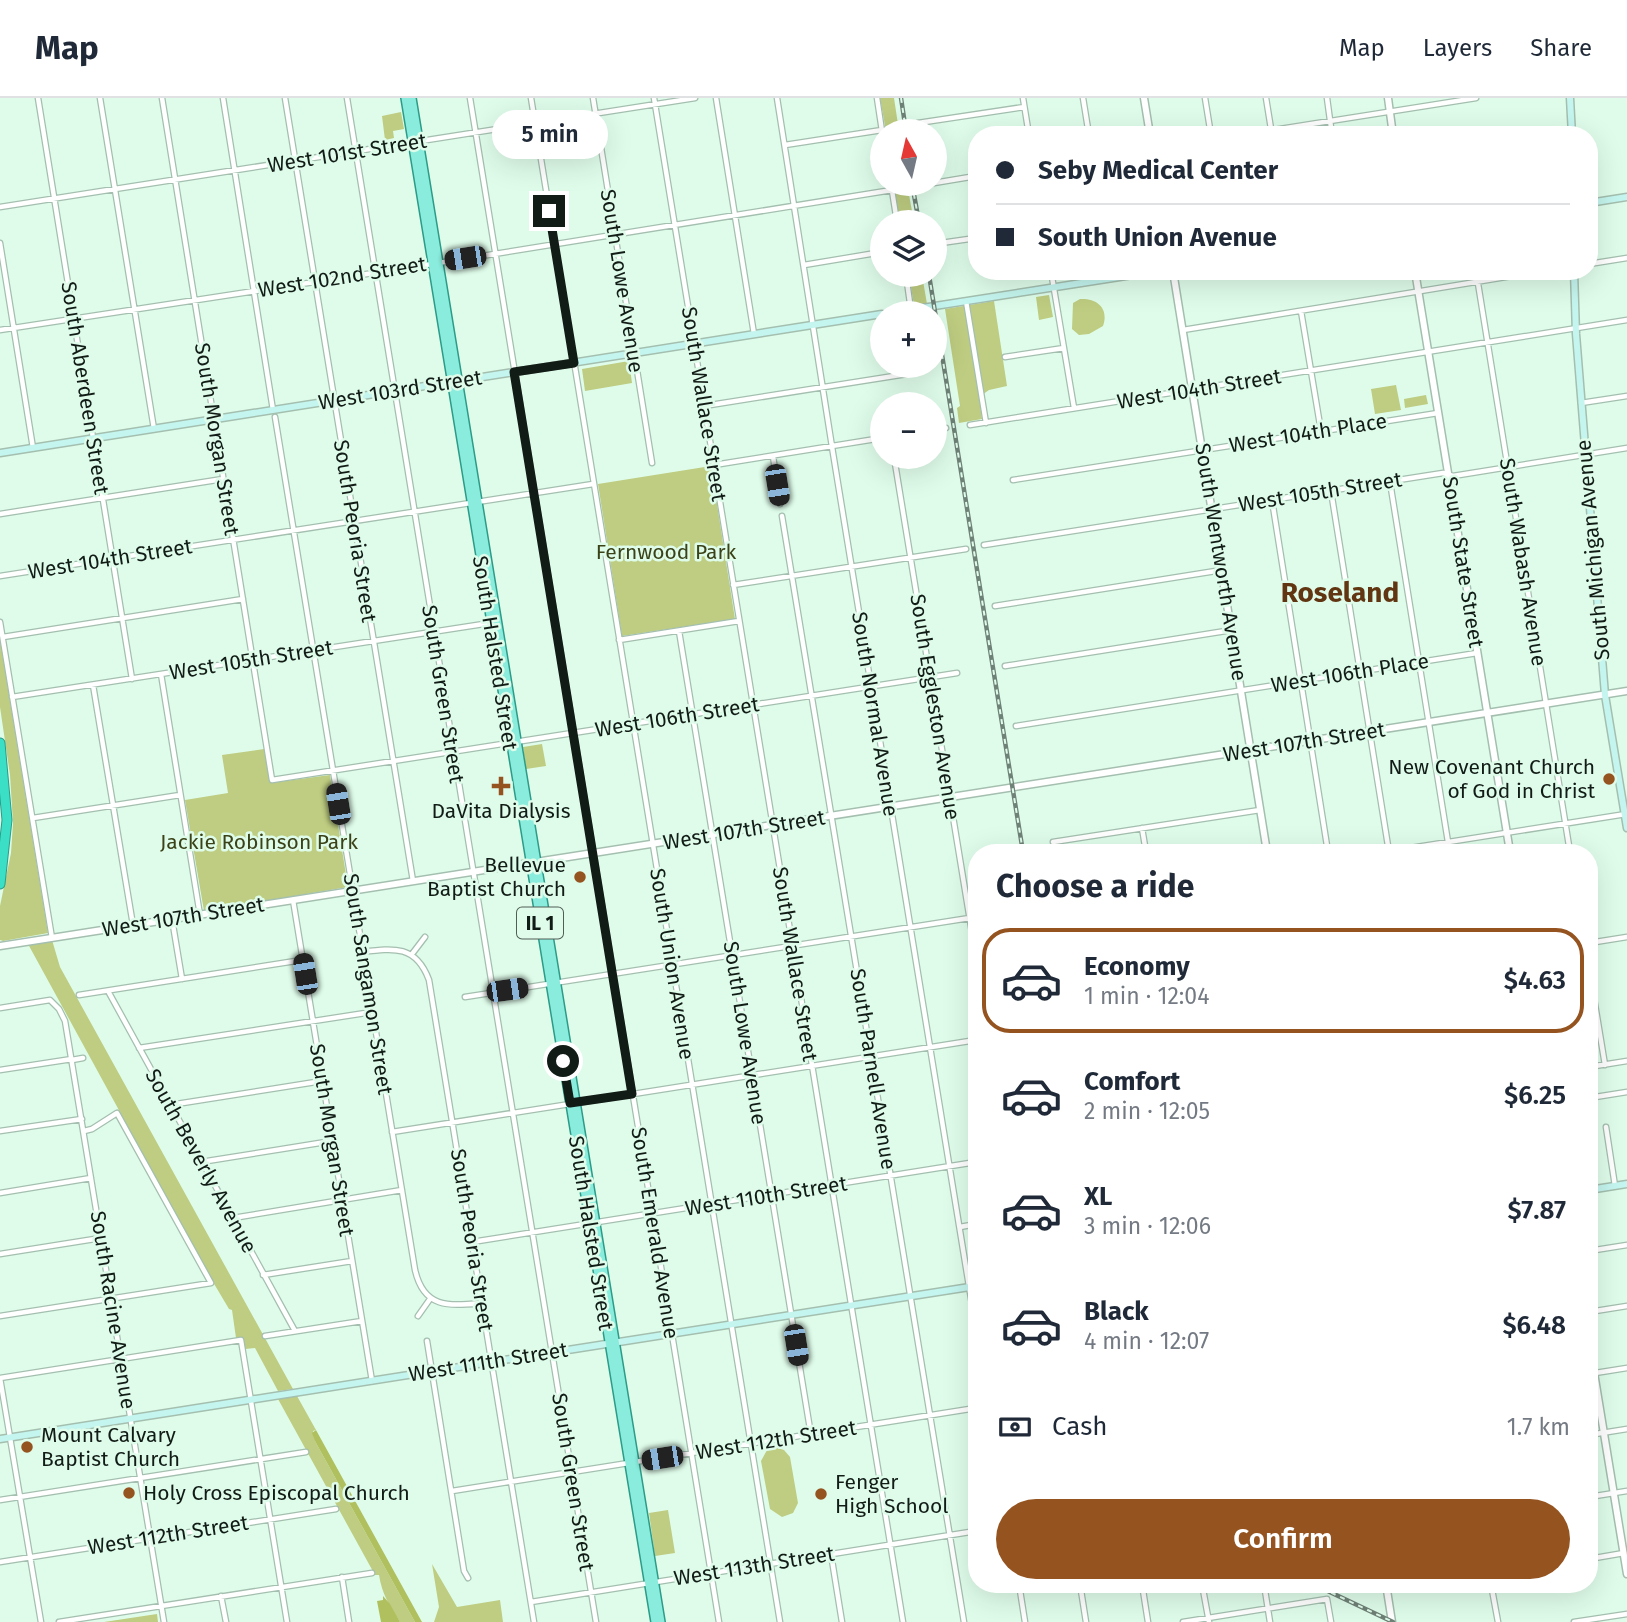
<!DOCTYPE html>
<html lang="en">
<head>
<meta charset="utf-8">
<style>
	:root { --surface:#fff; --page:#f6f6f7; --text:#1f2937; --muted:#747a83; --line:#e0e1e3; --accent:#94531f }
	body { margin:0; font-family:"Fira Sans",sans-serif; background:var(--page); color:var(--text); height:100vh; display:flex; flex-direction:column; font-size:26px; white-space:nowrap }
	* { box-sizing:border-box; margin:0 }
	p { font-size:23px; color:var(--muted) }
	.icon { flex:none; width:38px; height:38px; fill:none; stroke:currentColor; stroke-width:2; stroke-linecap:round; stroke-linejoin:round }
	.map { position:relative; flex:1; overflow:hidden }
	.side { position:absolute; left:968px; top:746px; width:630px; height:749px; display:flex; flex-direction:column; background:var(--surface); border-radius:28px; box-shadow:0 7px 28px #0002 }
	.side>* { flex:none }
	.hud { position:absolute; left:968px; top:28px; width:630px; height:154px; border-radius:28px; box-shadow:0 7px 28px #0002; display:grid; align-content:center; height:154px; padding:0 28px; background:var(--surface) }
	.needle { width:46px; rotate:352deg }
	.fabs { position:absolute; left:870px; top:21px; display:grid; gap:14px }
	.fabs a { display:grid; place-items:center; width:77px; height:77px; border-radius:50%; background:var(--surface); box-shadow:0 7px 28px #0002; font-size:35px }
	.end { position:absolute; width:32px; height:32px; margin:-16px; border:9px solid #121c17; background:#fff; box-shadow:0 0 0 4px #fff }
	.from { border-radius:50% }
	.bubble { position:absolute; height:49px; border-radius:24px; background:var(--surface); box-shadow:0 7px 28px #0002; font-size:23px; font-weight:600; line-height:49px; text-align:center }
	.car { position:absolute; width:21px; height:42px; margin:-21px -10px; border-radius:9px; box-shadow:0 0 5px 2px #0007; background:linear-gradient(#222 24%,#8ab4d8 0 40%,#222 0 76%,#8ab4d8 0 86%,#222 0) }
	.hud b { display:flex; align-items:center; gap:24px; height:66px; font-size:26px }
	.hud b+b { border-top:2px solid var(--line) }
	.hud i { width:18px; height:18px; background:var(--text) }
	ul { padding:0; list-style:none }
	li { display:flex; align-items:center; gap:21px; height:105px; margin:0 14px 10px; padding:0 14px; border:4px solid transparent; border-radius:28px }
	li div { flex:1 }
	li b { display:block; font-size:26px }
	li em { font-style:normal; font-weight:600 }
	li.current { border-color:var(--accent) }
	li>.icon { width:63px; height:63px; stroke-width:1.5 }
	h2 { padding:0 28px; font-size:32px; line-height:84px }
	.pay { display:flex; align-items:center; gap:18px; height:77px; padding:0 28px; font-size:26px }
	.pay p { margin-inline-start:auto }
	.cta { display:flex; gap:14px; margin-top:auto; padding:14px 28px }
	.cta a { flex:1; height:80px; border-radius:42px; background:var(--accent); color:#fff; font-size:28px; font-weight:600; line-height:80px; text-align:center }
	header { display:flex; align-items:center; gap:42px; box-sizing:border-box; height:98px; padding:0 35px; background:var(--surface); border-bottom:2px solid var(--line) }
	header strong { font-size:33px }
	nav { display:flex; gap:38px; margin-inline-start:auto; font-size:24px }
	.map>svg:first-child { display:block }
</style>
</head>
<body>
<header>
<strong>Map</strong>
<nav><a>Map</a><a>Layers</a><a>Share</a></nav>
</header>
<div class="map">
<svg width="1627" height="1524" viewBox="0 0 1627 1524">
	<rect width="100%" height="100%" fill="#dffcea"/>
	<path fill="#becd81" d="M880,0H894L899,33H886Z
		M401,14L404,31L393,33L394,40L385,42L382,18Z
		M894,86H907L914,124H900Z
		M909,177H922L927,206L914,207Z
		M1049,197L1053,219L1039,222L1036,199Z
		M1080,201C1098,200 1109,211 1103,228L1089,236L1079,237L1072,231L1073,205Z
		M994,203L1007,288L989,292L979,299L982,321L959,325L957,310L960,308L945,211Z
		M629,263L632,285L585,293L582,271Z
		M1396,287L1401,312L1375,316L1371,291Z
		M1426,297L1428,306L1405,310L1404,301Z
		M711,368L735,521L622,538L598,386Z
		M0,542L48,835L3,843L0,842V808L11,755L13,725L10,677L0,609Z
		M542,646L546,668L526,671L523,649Z
		M264,651L270,685L330,677L348,789L204,813L185,702L228,695L222,657Z
		M52,842L60,869L293,1291L278,1293L255,1250L245,1251L243,1239L236,1240L232,1212L229,1211L213,1184L28,846Z
		M297,1298L316,1332L313,1333L316,1345L415,1524H400C389,1507 382,1496 379,1477H375L278,1301Z
		M774,1349L784,1352L790,1359L798,1405L793,1415L782,1419L770,1411L761,1363L767,1352Z
		M668,1412L675,1455L655,1458L649,1415Z
		M432,1466L457,1509L500,1502L503,1524H434L439,1509Z
		M157,1516L158,1524H104Z"/>
	<path fill="#b0c05e" d="M316,1332L422,1524H415L316,1345L312,1335Z
		M383,1498L390,1506L400,1524H381L377,1503L383,1502Z"/>
	<g fill="none" stroke-linecap="round" stroke-linejoin="round">
		<g stroke="#a4bfaf" stroke-width="7">
			<path id="minor" d="M38,0L132,581
				M100,0L154,331
				M162,0L272,682L957,575
				M223,0L273,312
				M285,0L413,783
				M347,0L596,1524
				M470,0L719,1524
				M531,0L780,1524
				M593,0L652,365
				M654,0L903,1524
				M716,0L754,236
				M777,0L833,355L976,1231
				M877,0L882,33
				M1023,0L1029,37
				M1083,0L1089,37
				M1205,0L1211,37
				M1266,0L1272,37
				M1327,0L1332,37
				M918,25L1024,9
				M1241,37L1476,0
				M785,47L882,32
				M934,85L976,78
				M891,86L897,124
				M928,86H930
				M0,109L695,0
				M0,145L33,350
				M934,146L976,140
				M1589,166L1627,160
				M804,167L882,154
				M1051,173L1074,310
				M1476,173L1570,754
				M906,177L911,212
				M966,203L986,325
				M1301,213L1321,333
				M0,232L432,166L892,92
				M1183,232L1543,173
				M1005,259L1064,250
				M1581,305L1627,298
				M704,308L913,275
				M275,319L415,1172C424,1211 449,1208 482,1205
				M970,327L1627,222
				M934,332L946,330
				M773,358L780,406
				M894,359L976,859
				M714,367L882,340
				M1013,382L1438,315
				M1390,384L1448,744
				M1331,393L1389,754
				M1272,402L1328,754
				M0,416L223,381
				M782,418L964,1524
				M984,447L1443,375L1453,378L1627,350
				M0,478L593,386
				M733,487L966,451
				M995,508L1222,472
				M0,524L52,840
				M679,533L811,1337
				M3,539L243,501
				M619,542L739,523
				M1005,568L1232,532
				M161,576L200,817
				M93,587L133,827
				M12,599L490,525
				M1016,628L1477,555
				M33,720L180,697
				M1142,730L1146,754
				M1053,744L1260,712
				M1385,754L1626,716
				M293,802L372,1283
				M172,821L182,881
				M1589,845L1627,839
				M362,854C394,850 416,847 429,882L534,1524
				M412,856L425,839
				M1589,870L1605,967
				M108,893L295,1233
				M79,897L302,862
				M465,899L976,819
				M0,910L50,902L59,911L65,923L164,1524
				M139,950L372,914
				M72,962L83,960
				M1589,969L1627,963
				M0,972L72,961
				M1589,1000L1627,994
				M170,1007L322,983
				M1606,1029L1615,1088
				M0,1033L82,1021
				M392,1034L976,942
				M201,1064L332,1043
				M0,1095L91,1080
				M233,1120L402,1092
				M960,1129L976,1126
				M472,1144L976,1064
				M1589,1153L1627,1147
				M0,1156L101,1140
				M263,1177L352,1163
				M1589,1214L1627,1208
				M0,1218L211,1185L117,1015L92,1031L84,1033
				M418,1218L430,1201
				M265,1238L362,1223
				M427,1243L464,1473L468,1480
				M1589,1276L1627,1270
				M0,1280L241,1242L287,1524
				M0,1280L41,1524
				M1589,1337L1627,1331
				M452,1393L976,1310
				M1589,1399L1627,1393
				M0,1402L306,1354
				M831,1456L842,1524
				M1589,1461L1624,1455
				M0,1464L336,1411
				M342,1479L349,1524
				M1019,1486L1025,1524
				M1080,1486L1086,1524
				M1142,1486L1148,1524
				M1202,1486L1209,1524
				M1264,1486L1270,1524
				M1491,1486L1498,1524
				M1387,1492L1428,1486
				M221,1498L226,1524
				M531,1504L976,1433
				M59,1524L372,1475
				M1183,1524L1327,1501L1331,1524
				M1574,1524L1627,1516"/>
		</g>
		<g stroke="#a4bfaf" stroke-width="9">
			<path id="tertiary" d="M1144,0L1150,37
				M1388,0L1393,37
				M1173,173L1267,754
				M1415,173L1510,754
				M0,848L1627,593
				M1589,1244L1627,1476
				M1386,1486L1392,1524"/>
		</g>
		<g stroke="#a4bfaf" stroke-width="9">
			<path id="secondary" d="M1570,0L1572,37
				M1589,105L1627,99
				M1574,173L1576,236L1605,597L1627,730
				M890,215L1158,173
				M0,355L882,216
				M1589,1092L1627,1086
				M0,1341L976,1188"/>
		</g>
		<g stroke="#2c9b88" stroke-width="10">
			<path id="primary" d="M405,0L655,1524
				M412,0L661,1524"/>
		</g>
		<g stroke="#2c9b88" stroke-width="11">
			<path id="motorway" d="M0,645L7,722L0,786"/>
		</g>
		<use href="#minor" stroke="#fff" stroke-width="4.5"/>
		<use href="#tertiary" stroke="#fff" stroke-width="6"/>
		<use href="#secondary" stroke="#c4f5ee" stroke-width="6"/>
		<use href="#primary" stroke="#89ecdc" stroke-width="7"/>
		<use href="#motorway" stroke="#3adfc5" stroke-width="9"/>
		<g stroke="#6f8277" stroke-width="4.5">
			<path id="rail" d="M901,0L906,33
				M912,86L919,124
				M929,177L1023,754
				M1313,1486L1393,1524"/>
		</g>
		<use href="#rail" stroke="#dffcea" stroke-width="2" stroke-dasharray="5" stroke-linecap="butt"/>
	</g>
	<g fill="none" stroke-linecap="round" stroke-linejoin="round">
		<path stroke="#121c17" stroke-width="9" d="M549,113L574,265L514,274L632,996L570,1005L563,963"/>
	</g>
	<g fill="#94531f" stroke="#dffcea" stroke-width="2.5">
		<circle cx="1609" cy="681" r="7"/>
		<path d="M497.5 677.5h7v7h7v7h-7v7h-7v-7h-7v-7h7z"/>
		<circle cx="580" cy="779" r="7"/>
		<circle cx="27" cy="1349" r="7"/>
		<circle cx="129" cy="1395" r="7"/>
		<circle cx="821" cy="1396" r="7"/>
	</g>
	<g text-anchor="middle" dominant-baseline="central" stroke-width="5" stroke-linejoin="round" paint-order="stroke">
		<rect fill="#dffcea" stroke="#505f56" stroke-width="2" x="517" y="809.5" width="46" height="31" rx="5"/>
		<g font-size="19" font-weight="bold" fill="#121c17">
			<text x="540" y="825">IL 1</text>
		</g>
		<g font-size="21" fill="#121c17" stroke="#dffcea">
			<text transform="translate(347 55) rotate(-9)">West 101st Street</text>
			<text transform="translate(342 179) rotate(-9)">West 102nd Street</text>
			<text transform="translate(622 183) rotate(81)">South Lowe Avenue</text>
			<text transform="translate(85 290) rotate(81)">South Aberdeen Street</text>
			<text transform="translate(1199 291) rotate(-9)">West 104th Street</text>
			<text transform="translate(400 292) rotate(-9)">West 103rd Street</text>
			<text transform="translate(704 306) rotate(81)">South Wallace Street</text>
			<text transform="translate(1308 335) rotate(-9)">West 104th Place</text>
			<text transform="translate(217 341) rotate(81)">South Morgan Street</text>
			<text transform="translate(1320 394) rotate(-9)">West 105th Street</text>
			<text transform="translate(355 433) rotate(81)">South Peoria Street</text>
			<text transform="translate(1593 452) rotate(-95)">South Michigan Avenue</text>
			<text transform="translate(110 461) rotate(-9)">West 104th Street</text>
			<text transform="translate(1221 464) rotate(81)">South Wentworth Avenue</text>
			<text transform="translate(1463 464) rotate(81)">South State Street</text>
			<text transform="translate(1523 464) rotate(81)">South Wabash Avenue</text>
			<text transform="translate(495 555) rotate(81)">South Halsted Street</text>
			<text transform="translate(251 562) rotate(-9)">West 105th Street</text>
			<text transform="translate(1350 575) rotate(-9)">West 106th Place</text>
			<text transform="translate(443 596) rotate(81)">South Green Street</text>
			<text transform="translate(935 609) rotate(81)">South Eggleston Avenue</text>
			<text transform="translate(875 616) rotate(81)">South Normal Avenue</text>
			<text transform="translate(677 619) rotate(-9)">West 106th Street</text>
			<text transform="translate(1304 644) rotate(-9)">West 107th Street</text>
			<text transform="translate(744 732) rotate(-9)">West 107th Street</text>
			<text transform="translate(183 819) rotate(-9)">West 107th Street</text>
			<text transform="translate(672 866) rotate(81)">South Union Avenue</text>
			<text transform="translate(795 866) rotate(81)">South Wallace Street</text>
			<text transform="translate(368 886) rotate(81)">South Sangamon Street</text>
			<text transform="translate(745 935) rotate(81)">South Lowe Avenue</text>
			<text transform="translate(873 971) rotate(81)">South Parnell Avenue</text>
			<text transform="translate(332 1042) rotate(81)">South Morgan Street</text>
			<text transform="translate(201 1063) rotate(61)">South Beverly Avenue</text>
			<text transform="translate(766 1098) rotate(-9)">West 110th Street</text>
			<text transform="translate(591 1135) rotate(81)">South Halsted Street</text>
			<text transform="translate(655 1135) rotate(81)">South Emerald Avenue</text>
			<text transform="translate(472 1142) rotate(81)">South Peoria Street</text>
			<text transform="translate(113 1212) rotate(81)">South Racine Avenue</text>
			<text transform="translate(488 1264) rotate(-9)">West 111th Street</text>
			<text transform="translate(776 1342) rotate(-9)">West 112th Street</text>
			<text transform="translate(573 1384) rotate(81)">South Green Street</text>
			<text transform="translate(168 1437) rotate(-9)">West 112th Street</text>
			<text transform="translate(754 1468) rotate(-9)">West 113th Street</text>
		</g>
		<g font-size="21" fill="#3b4218" stroke="#dffcea">
			<text x="666" y="454">Fernwood Park</text>
			<text x="259" y="744">Jackie Robinson Park</text>
		</g>
		<g font-size="21" fill="#121c17" stroke="#dffcea" text-anchor="start">
			<text x="1595" y="669" text-anchor="end">New Covenant Church<tspan x="1595" dy="24">of God in Christ</tspan></text>
			<text x="501" y="713" text-anchor="middle">DaVita Dialysis</text>
			<text x="566" y="767" text-anchor="end">Bellevue<tspan x="566" dy="24">Baptist Church</tspan></text>
			<text x="41" y="1337">Mount Calvary<tspan x="41" dy="24">Baptist Church</tspan></text>
			<text x="835" y="1384">Fenger<tspan x="835" dy="24">High School</tspan></text>
			<text x="143" y="1395">Holy Cross Episcopal Church</text>
		</g>
		<g font-size="28" font-weight="bold" fill="#613511" stroke="#dffcea">
			<text x="1340" y="494">Roseland</text>
		</g>
	</g>
</svg>
<div class="fabs">
<a><svg class="needle" viewBox="-14 -14 28 28"><path d="M0-13l5 13h-10z" fill="#e53935"/><path d="M0 13l5-13h-10z" fill="#747a83"/></svg></a>
<a><svg class="icon" aria-label="layers" viewBox="0 0 24 24"><path d="M12 4l9 5-9 5-9-5zM3 14l9 5 9-5"/></svg></a>
<a>+</a>
<a>−</a>
</div>
<i class="end from" style="left:563px;top:963px"></i>
<i class="end" style="left:549px;top:113px"></i>
<div class="bubble" style="left:492px;top:12px;width:116px">5 min</div>
<i class="car" style="left:465px;top:160px;rotate:261deg"></i>
<i class="car" style="left:777px;top:387px;rotate:171deg"></i>
<i class="car" style="left:338px;top:706px;rotate:351deg"></i>
<i class="car" style="left:305px;top:876px;rotate:351deg"></i>
<i class="car" style="left:507px;top:892px;rotate:82deg"></i>
<i class="car" style="left:796px;top:1247px;rotate:171deg"></i>
<i class="car" style="left:662px;top:1360px;rotate:261deg"></i>
<div class="hud">
<b><i class="from"></i>Seby Medical Center</b>
<b><i></i>South Union Avenue</b>
</div>
<section class="side">
<h2>Choose a ride</h2>
<ul>
<li class="current"><svg class="icon" aria-label="car" viewBox="0 0 24 24"><path d="M5 17H2v-5l4-1 3-4h7l3 4 3 1v5h-3M9 17h6M6 11h13"/><circle cx="7" cy="17" r="2"/><circle cx="17" cy="17" r="2"/></svg><div><b>Economy</b><p>1 min · 12:04</p></div><em>$4.63</em></li>
<li><svg class="icon" aria-label="car" viewBox="0 0 24 24"><path d="M5 17H2v-5l4-1 3-4h7l3 4 3 1v5h-3M9 17h6M6 11h13"/><circle cx="7" cy="17" r="2"/><circle cx="17" cy="17" r="2"/></svg><div><b>Comfort</b><p>2 min · 12:05</p></div><em>$6.25</em></li>
<li><svg class="icon" aria-label="car" viewBox="0 0 24 24"><path d="M5 17H2v-5l4-1 3-4h7l3 4 3 1v5h-3M9 17h6M6 11h13"/><circle cx="7" cy="17" r="2"/><circle cx="17" cy="17" r="2"/></svg><div><b>XL</b><p>3 min · 12:06</p></div><em>$7.87</em></li>
<li><svg class="icon" aria-label="car" viewBox="0 0 24 24"><path d="M5 17H2v-5l4-1 3-4h7l3 4 3 1v5h-3M9 17h6M6 11h13"/><circle cx="7" cy="17" r="2"/><circle cx="17" cy="17" r="2"/></svg><div><b>Black</b><p>4 min · 12:07</p></div><em>$6.48</em></li>
</ul>
<div class="pay"><svg class="icon" aria-label="cash" viewBox="0 0 24 24"><path d="M3 7h18v10H3z"/><circle cx="12" cy="12" r="2"/></svg>Cash<p>1.7 km</p></div>
<div class="cta"><a>Confirm</a></div>
</section>
</div>
</body>
</html>
